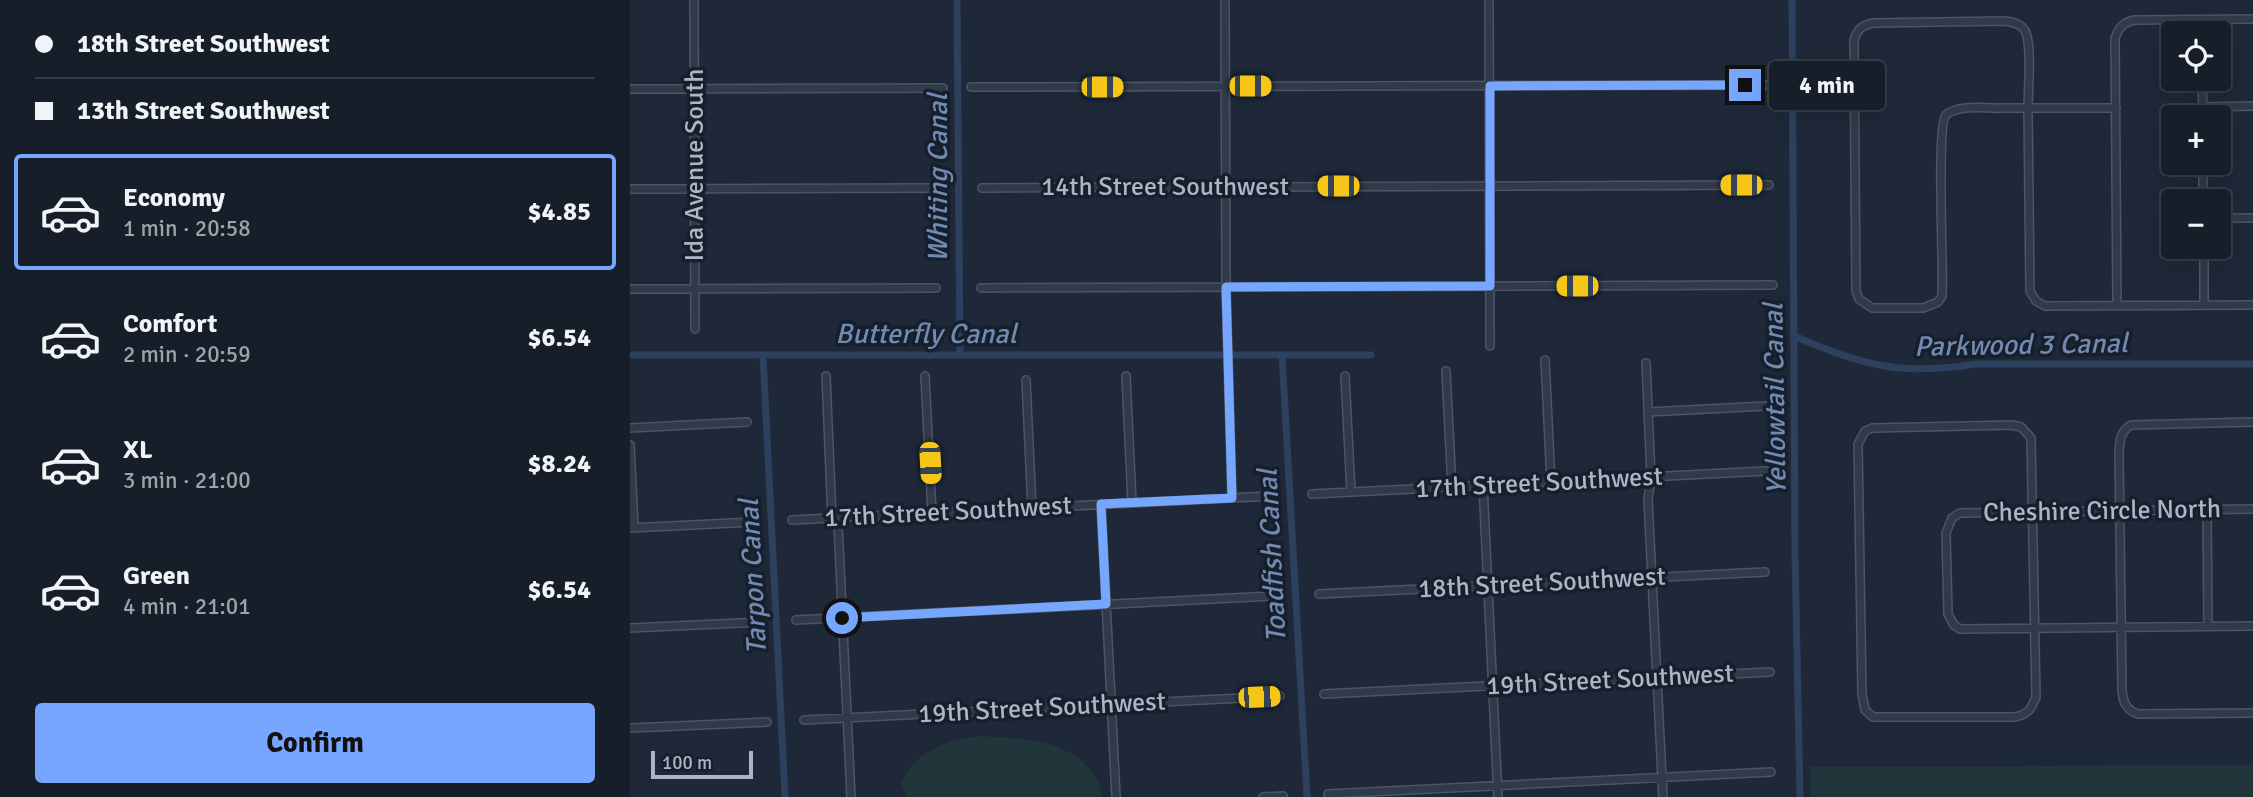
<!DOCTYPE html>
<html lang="en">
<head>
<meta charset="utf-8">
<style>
	:root { --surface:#161e2a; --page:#1f2732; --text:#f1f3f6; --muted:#9ea2a8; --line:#353c47; --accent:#77a6ff }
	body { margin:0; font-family:Signika,sans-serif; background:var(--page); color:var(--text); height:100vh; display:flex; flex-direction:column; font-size:26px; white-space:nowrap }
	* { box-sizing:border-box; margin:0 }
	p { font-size:23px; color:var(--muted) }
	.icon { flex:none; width:38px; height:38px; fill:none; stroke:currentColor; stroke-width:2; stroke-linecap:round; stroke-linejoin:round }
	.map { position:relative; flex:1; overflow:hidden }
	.sheet { display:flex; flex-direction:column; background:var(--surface); width:630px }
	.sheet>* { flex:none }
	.banner { display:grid; align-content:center; height:154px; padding:0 35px; background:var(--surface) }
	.tools { position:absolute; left:1531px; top:21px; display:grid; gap:14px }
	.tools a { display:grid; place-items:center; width:70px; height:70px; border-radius:7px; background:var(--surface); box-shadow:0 7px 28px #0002,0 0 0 2px var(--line); font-size:35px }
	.scale { position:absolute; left:21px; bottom:18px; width:102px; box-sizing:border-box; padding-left:7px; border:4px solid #abb5c6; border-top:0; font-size:19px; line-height:24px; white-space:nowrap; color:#abb5c6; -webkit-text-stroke:5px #171f2d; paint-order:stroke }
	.end { position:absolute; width:32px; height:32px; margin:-16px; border:9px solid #77a6ff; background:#111; box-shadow:0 0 0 4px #111 }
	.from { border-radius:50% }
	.bubble { position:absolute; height:49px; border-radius:7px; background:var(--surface); box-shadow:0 7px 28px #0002,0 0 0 2px var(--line); font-size:23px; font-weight:800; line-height:49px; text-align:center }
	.car { position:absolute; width:21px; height:42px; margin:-21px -10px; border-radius:9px; box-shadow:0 0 5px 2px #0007; background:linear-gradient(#f5c518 24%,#345 0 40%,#f5c518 0 76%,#345 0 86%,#f5c518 0) }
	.banner b { display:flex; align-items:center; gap:24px; height:66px; font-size:26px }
	.banner b+b { border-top:2px solid var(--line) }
	.banner i { width:18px; height:18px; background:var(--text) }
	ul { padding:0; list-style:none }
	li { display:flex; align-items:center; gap:21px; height:116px; margin:0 14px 10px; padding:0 21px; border:4px solid transparent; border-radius:7px }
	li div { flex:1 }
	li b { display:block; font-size:26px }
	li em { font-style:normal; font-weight:800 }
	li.current { border-color:var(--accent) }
	li>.icon { width:63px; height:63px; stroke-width:1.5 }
	.button { display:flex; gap:14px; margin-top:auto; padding:14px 35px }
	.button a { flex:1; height:80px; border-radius:7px; background:var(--accent); color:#111; font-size:28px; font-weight:800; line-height:80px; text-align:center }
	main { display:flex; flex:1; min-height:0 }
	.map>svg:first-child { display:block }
</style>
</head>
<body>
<main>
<section class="sheet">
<div class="banner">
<b><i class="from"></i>18th Street Southwest</b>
<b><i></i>13th Street Southwest</b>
</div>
<ul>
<li class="current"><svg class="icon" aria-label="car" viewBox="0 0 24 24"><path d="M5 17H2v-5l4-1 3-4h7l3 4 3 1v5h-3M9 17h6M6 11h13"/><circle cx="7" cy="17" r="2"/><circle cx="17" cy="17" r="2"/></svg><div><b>Economy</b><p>1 min · 20:58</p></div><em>$4.85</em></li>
<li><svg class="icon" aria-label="car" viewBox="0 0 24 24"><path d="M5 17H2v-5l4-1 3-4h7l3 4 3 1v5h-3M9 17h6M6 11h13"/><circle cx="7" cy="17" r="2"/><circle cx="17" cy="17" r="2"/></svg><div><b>Comfort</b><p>2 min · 20:59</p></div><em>$6.54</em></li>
<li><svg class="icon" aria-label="car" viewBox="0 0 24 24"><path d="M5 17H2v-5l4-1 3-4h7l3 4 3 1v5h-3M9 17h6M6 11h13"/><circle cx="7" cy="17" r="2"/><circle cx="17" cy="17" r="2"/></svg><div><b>XL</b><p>3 min · 21:00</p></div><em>$8.24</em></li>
<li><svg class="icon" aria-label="car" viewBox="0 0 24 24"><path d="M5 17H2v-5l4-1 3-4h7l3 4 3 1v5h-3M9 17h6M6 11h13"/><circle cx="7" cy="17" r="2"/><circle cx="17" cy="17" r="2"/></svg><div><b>Green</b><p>4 min · 21:01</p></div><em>$6.54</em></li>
</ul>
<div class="button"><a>Confirm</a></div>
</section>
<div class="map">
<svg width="1623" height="797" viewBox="0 0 1623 797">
	<rect width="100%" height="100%" fill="#1e2838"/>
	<path fill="#20363a" d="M349,736C386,738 437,738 462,772C468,782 472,785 471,797H277L271,783C286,751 316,740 349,736Z
		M1623,765V797H1181L1180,767Z"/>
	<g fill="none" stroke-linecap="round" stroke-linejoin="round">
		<path stroke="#2d415f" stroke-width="7" d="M327,0L330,355
			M1162,0L1165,555L1170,797
			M1164,336C1233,366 1271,376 1346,364H1623
			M0,355H591
			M133,355L155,797
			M602,355H741
			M652,355L677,797"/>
		<g stroke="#4c5564" stroke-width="10">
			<path id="street" d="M64,0L65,329
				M595,0L596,287L602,498
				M859,0L860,346
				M1572,20V33
				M1572,79L1573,117
				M341,87L1140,85
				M0,89L313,88
				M1573,107L1623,106
				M1486,108C1448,108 1411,108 1373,108C1359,109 1339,105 1326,110C1322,111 1319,112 1316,115C1306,125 1314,270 1312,296L1308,302L1293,308H1242L1229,299L1226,291L1224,41C1227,29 1232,25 1244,23L1374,21C1383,22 1393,24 1396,33C1402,49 1398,90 1398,108C1399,169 1399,230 1400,291L1406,301L1415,306L1623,305
				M1573,163V201
				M352,188L1139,185
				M0,189L309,188
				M1589,218H1623
				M1574,247V305
				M351,288L1143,285
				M0,289L306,288
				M1487,306L1485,38C1489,27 1494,22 1505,20L1623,19
				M915,360L921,482
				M1016,363L1021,477L1018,500L1033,797
				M816,371L822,487
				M196,376L202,518L208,525L221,797
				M295,376L302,513
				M496,376L502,502
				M715,376L721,492
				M396,380L402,508
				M1018,412L1136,406
				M1623,422L1501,425C1490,432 1490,440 1489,452L1492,690C1493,702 1496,710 1508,714L1623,713
				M1382,425L1391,427L1401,438L1406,697C1401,709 1399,714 1385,717H1243L1235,710L1232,694L1228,444L1235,431L1242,428Z
				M0,428L117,422
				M0,445L4,527
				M853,485L868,797
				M682,494L1136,471
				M471,504L486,797
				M1577,509L1578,626
				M1623,509L1330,513L1322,518L1316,533L1318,614L1324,625L1330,629L1623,626
				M162,520L641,496
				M0,528L123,522
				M689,594L1135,572
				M166,620L642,596
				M0,628L132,622
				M694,694L1140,672
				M174,720L650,696
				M0,728L137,722
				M698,794L1141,772
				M633,797L653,796"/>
		</g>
		<use href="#street" stroke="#313a49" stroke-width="7"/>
	</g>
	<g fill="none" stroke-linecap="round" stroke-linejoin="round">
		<path stroke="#77a6ff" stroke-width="9" d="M212,618L476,604L471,504L602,498L596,287L860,286V86L1115,85"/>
	</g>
	<g text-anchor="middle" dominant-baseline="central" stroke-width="7" stroke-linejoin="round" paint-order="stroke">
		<g font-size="26" fill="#abb5c6" stroke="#171f2d">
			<text transform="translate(65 165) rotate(-90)">Ida Avenue South</text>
			<text x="535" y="187">14th Street Southwest</text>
			<text transform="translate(909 483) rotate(-3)">17th Street Southwest</text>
			<text transform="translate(1472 511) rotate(-1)">Cheshire Circle North</text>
			<text transform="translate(318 512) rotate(-3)">17th Street Southwest</text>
			<text transform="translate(912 583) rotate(-3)">18th Street Southwest</text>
			<text transform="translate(980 680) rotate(-3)">19th Street Southwest</text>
			<text transform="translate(412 708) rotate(-3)">19th Street Southwest</text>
		</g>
		<g font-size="28" font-style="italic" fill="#708ab2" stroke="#171f2d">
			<text transform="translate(308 178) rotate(-90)">Whiting Canal</text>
			<text x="296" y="334">Butterfly Canal</text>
			<text transform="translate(1391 345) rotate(-1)">Parkwood 3 Canal</text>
			<text transform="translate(1145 399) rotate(-91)">Yellowtail Canal</text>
			<text transform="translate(642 556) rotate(-93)">Toadfish Canal</text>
			<text transform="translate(123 577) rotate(-93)">Tarpon Canal</text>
		</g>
	</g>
</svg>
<div class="tools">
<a><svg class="icon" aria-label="locate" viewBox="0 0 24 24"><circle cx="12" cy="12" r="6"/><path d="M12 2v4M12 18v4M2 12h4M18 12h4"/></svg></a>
<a>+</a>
<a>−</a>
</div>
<div class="scale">100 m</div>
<i class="end from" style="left:212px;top:618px"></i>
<i class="end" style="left:1115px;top:85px"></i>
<div class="bubble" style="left:1139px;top:61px;width:116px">4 min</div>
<i class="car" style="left:620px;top:86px;rotate:90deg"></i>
<i class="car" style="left:472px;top:87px;rotate:90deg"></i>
<i class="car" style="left:1111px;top:185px;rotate:270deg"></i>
<i class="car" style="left:708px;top:186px;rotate:270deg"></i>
<i class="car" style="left:947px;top:286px;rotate:270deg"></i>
<i class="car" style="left:300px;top:463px;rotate:177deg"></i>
<i class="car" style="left:629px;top:697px;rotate:88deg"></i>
</div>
</main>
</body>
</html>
